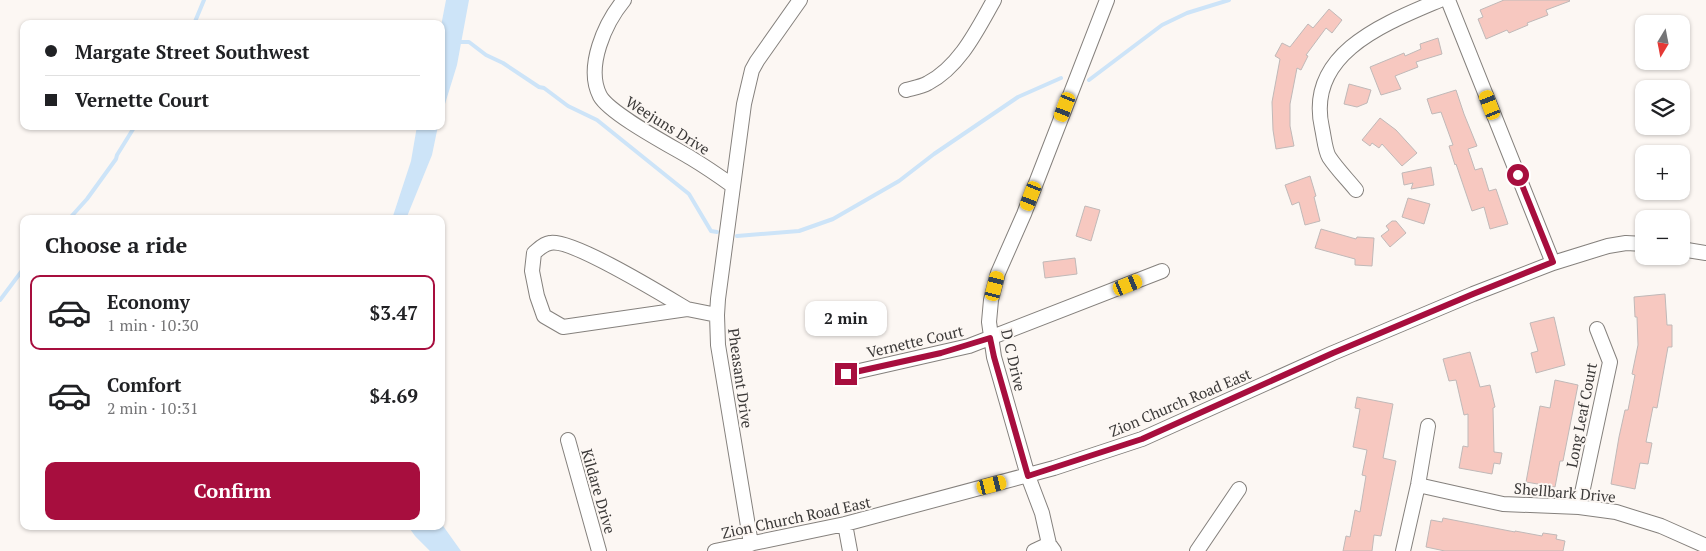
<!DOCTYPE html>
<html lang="en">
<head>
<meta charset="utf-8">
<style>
	:root { --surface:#fff; --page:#f6f6f6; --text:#202124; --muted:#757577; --line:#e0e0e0; --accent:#a70e3e }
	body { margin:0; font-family:"PT Serif",serif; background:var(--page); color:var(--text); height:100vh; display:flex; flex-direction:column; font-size:19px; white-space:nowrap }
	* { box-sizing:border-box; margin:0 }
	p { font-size:16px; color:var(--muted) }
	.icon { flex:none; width:28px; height:28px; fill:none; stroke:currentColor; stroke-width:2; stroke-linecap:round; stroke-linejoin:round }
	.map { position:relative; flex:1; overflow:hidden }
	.drawer { position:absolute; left:20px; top:215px; width:425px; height:315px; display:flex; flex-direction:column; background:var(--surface); border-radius:10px; box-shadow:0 1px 4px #0004 }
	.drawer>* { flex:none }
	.hud { position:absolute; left:20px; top:20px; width:425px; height:110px; border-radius:10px; box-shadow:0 1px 4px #0004; display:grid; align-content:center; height:110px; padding:0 25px; background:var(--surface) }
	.needle { width:32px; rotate:190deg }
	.controls { position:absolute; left:1635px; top:15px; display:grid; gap:10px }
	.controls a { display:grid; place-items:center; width:55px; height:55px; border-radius:10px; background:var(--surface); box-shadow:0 1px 4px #0004; font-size:25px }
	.end { position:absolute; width:22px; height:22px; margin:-11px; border:6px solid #a70e3e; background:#fff; box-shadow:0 0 0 2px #fff }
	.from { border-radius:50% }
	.bubble { position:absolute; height:35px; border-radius:10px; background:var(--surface); box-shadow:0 1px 4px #0004; font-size:16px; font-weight:800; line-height:35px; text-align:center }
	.car { position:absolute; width:15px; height:30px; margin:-15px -8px; border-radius:6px; box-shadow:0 0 4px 1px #0007; background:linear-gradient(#f5c518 24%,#345 0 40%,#f5c518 0 76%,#345 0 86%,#f5c518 0) }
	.hud b { display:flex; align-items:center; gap:18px; height:48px; font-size:19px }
	.hud b+b { border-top:1px solid var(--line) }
	.hud i { width:12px; height:12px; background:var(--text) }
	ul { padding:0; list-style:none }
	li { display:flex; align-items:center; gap:15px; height:75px; margin:0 10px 8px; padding:0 15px; border:2px solid transparent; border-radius:10px }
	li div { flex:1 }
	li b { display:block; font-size:19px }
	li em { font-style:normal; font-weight:800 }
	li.current { border-color:var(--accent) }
	li>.icon { width:45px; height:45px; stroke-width:1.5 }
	h2 { padding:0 25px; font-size:22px; line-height:60px }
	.cta { display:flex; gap:10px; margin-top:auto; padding:10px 25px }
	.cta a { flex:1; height:58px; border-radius:10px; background:var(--accent); color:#fff; font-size:20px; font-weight:800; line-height:58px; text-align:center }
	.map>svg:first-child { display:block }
</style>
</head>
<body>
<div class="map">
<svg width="1706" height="551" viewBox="0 0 1706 551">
	<rect width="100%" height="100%" fill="#fcf7f3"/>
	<path fill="#cde4f8" d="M446,0H469L457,65L441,117V26Z
		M417,126H438L432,155L406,219H392L411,161Z
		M441,523L461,551H430L415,536L408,526H441Z"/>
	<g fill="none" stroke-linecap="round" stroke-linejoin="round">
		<path stroke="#cde4f8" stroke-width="4" d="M194,24L204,0
			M457,42H469L486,55L503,63L539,87L544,88L568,106L597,120L689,194L711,231L717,232
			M1089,80L1162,25L1187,13L1229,0
			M69,219L87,199L116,159L117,155L135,126
			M737,236L799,231L833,219L899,181L934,154L1018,97L1061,78
			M0,300L24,268"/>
	</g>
	<path fill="#f7c8c0" stroke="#c0b9b8" d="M1504,0H1569L1570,1L1546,10L1548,15L1527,23L1528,25L1509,33L1507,30L1486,39L1478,19L1483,17L1480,10Z
		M1329,9L1342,20L1332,33L1326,28L1306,55L1308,56L1301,70L1297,68L1290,104V126L1294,146L1276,149L1273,130L1272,102L1280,59L1275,56L1282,43L1290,47L1308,24L1313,28Z
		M1438,38L1442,54L1416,62L1418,67L1395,76L1401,89L1381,95L1370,67L1404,53L1405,56L1421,49L1420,44Z
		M1349,84L1371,90L1367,103L1357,107L1344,104Z
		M1456,90L1464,114L1477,146L1468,149L1475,170L1482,168L1489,191L1496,189L1508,224L1490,229L1484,207L1472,211L1456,164L1455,165L1449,146L1453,145L1441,112L1432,114L1427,99Z
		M1380,118L1396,130L1417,153L1402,166L1382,144L1379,148L1372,143L1370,146L1362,140Z
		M1431,167L1434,185L1411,189L1413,183L1404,185L1402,173Z
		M1310,176L1316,196L1314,197L1320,221L1305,225L1299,202L1292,205L1285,185Z
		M1408,198L1430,204L1424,224L1402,217Z
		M1085,206L1100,210L1091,241L1076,236Z
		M1392,221H1396L1406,233L1390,247L1381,236L1389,230L1386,226Z
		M1321,229L1356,239L1357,237L1374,238L1372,266L1355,265V259L1315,248Z
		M1075,258L1077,274L1045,278L1043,262Z
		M1665,294L1667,325H1672V347H1668L1657,408L1653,407L1646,442L1652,443L1648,464L1640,463L1635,489L1611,484L1619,437L1625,410H1628L1635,375L1632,374L1638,345L1637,317H1635L1634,297Z
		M1554,317L1565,365L1536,373L1531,353L1538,351L1530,323Z
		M1470,352L1480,387L1490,385L1495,407L1493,408L1494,452L1502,453L1500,464L1494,463L1492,474L1459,468L1463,446L1468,447V414L1464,415L1456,380L1449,381L1443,359Z
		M1555,380L1578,385L1563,461H1560L1555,487L1526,482L1540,406L1550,408Z
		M1357,397L1393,404L1383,458L1396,461L1381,536L1374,535L1372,551H1343L1346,536L1350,537L1355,510L1360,512L1366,476L1362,475L1367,450L1353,447L1360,409L1355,408Z
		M1443,518L1515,532V531L1542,536L1543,533L1557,535L1556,539L1565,541L1563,551H1445L1426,547L1431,520L1442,522Z"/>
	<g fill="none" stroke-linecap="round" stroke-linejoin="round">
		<g stroke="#85817d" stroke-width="16">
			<path id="minor" d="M624,0C605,23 585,67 600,96C610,114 671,146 691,158C706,167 719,176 733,186
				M1448,0L1553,263
				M906,90C913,88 921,87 928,83C960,66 977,30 994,0
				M1356,190C1347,179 1337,169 1329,157C1325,150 1324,137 1322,128C1305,53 1386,23 1440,0
				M1681,249L1706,253
				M687,309C665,296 571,238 550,243C543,244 539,249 534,253L532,271L537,296L544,316L563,327L687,309L717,315
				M846,374L969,346L1162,271
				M568,440L599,551
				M1418,485L1503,504L1579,507L1616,512L1661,526L1706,546
				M1579,507L1610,362L1597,329
				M845,524L850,551
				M751,544L718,345L717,315L718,299L744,104L752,70L757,61L800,0
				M715,551L845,524L1054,468L1142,439L1333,353L1473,294L1553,263L1608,246L1626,243L1644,244
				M1034,551L1049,544
				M1054,551L1049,544L1042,513L1028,476L994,357L989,322L991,300L998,273L1024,214L1107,0
				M1197,551L1239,489
				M1403,551L1418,485L1428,426"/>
		</g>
		<use href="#minor" stroke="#fff" stroke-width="14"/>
	</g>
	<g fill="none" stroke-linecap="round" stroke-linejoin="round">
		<path stroke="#a70e3e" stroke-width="6" d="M846,374L941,353L990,338L994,357L1028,476L1142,439L1333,353L1473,294L1553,262L1518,175"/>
	</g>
	<g text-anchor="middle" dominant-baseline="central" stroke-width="4" stroke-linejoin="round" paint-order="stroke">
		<g font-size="15" fill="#3b3938" stroke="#fcf7f3">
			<text transform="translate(668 125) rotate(32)">Weejuns Drive</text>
			<text transform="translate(915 341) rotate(-13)">Vernette Court</text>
			<text transform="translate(1014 360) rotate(77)">D C Drive</text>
			<text transform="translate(741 378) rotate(82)">Pheasant Drive</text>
			<text transform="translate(1180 402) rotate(-23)">Zion Church Road East</text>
			<text transform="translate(1581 415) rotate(-79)">Long Leaf Court</text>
			<text transform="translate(599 491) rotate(74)">Kildare Drive</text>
			<text transform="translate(1565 492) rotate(5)">Shellbark Drive</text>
			<text transform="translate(796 517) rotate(-12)">Zion Church Road East</text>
		</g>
	</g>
</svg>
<div class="controls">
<a><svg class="needle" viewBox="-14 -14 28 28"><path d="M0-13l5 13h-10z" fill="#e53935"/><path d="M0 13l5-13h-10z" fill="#757577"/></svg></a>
<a><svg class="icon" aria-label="layers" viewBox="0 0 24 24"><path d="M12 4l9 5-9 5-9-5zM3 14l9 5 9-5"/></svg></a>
<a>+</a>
<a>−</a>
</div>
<i class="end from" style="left:1518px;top:175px"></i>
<i class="end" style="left:846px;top:374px"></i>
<div class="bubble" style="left:805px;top:301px;width:82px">2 min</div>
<i class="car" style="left:1490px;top:105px;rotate:339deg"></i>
<i class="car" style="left:1065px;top:107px;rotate:201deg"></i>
<i class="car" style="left:1031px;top:196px;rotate:201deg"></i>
<i class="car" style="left:1128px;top:285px;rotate:68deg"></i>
<i class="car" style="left:995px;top:286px;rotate:14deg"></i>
<i class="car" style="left:992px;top:485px;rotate:76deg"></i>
<div class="hud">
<b><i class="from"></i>Margate Street Southwest</b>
<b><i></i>Vernette Court</b>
</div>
<section class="drawer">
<h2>Choose a ride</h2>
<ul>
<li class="current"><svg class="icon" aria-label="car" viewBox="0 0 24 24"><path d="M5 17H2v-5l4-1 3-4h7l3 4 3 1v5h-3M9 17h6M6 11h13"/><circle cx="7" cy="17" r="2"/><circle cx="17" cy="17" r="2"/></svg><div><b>Economy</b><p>1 min · 10:30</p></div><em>$3.47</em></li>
<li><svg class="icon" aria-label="car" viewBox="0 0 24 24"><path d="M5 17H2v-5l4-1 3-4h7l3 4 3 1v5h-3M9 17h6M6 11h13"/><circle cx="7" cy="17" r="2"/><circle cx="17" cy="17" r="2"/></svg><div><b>Comfort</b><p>2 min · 10:31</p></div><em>$4.69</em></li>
</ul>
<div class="cta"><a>Confirm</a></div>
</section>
</div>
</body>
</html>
